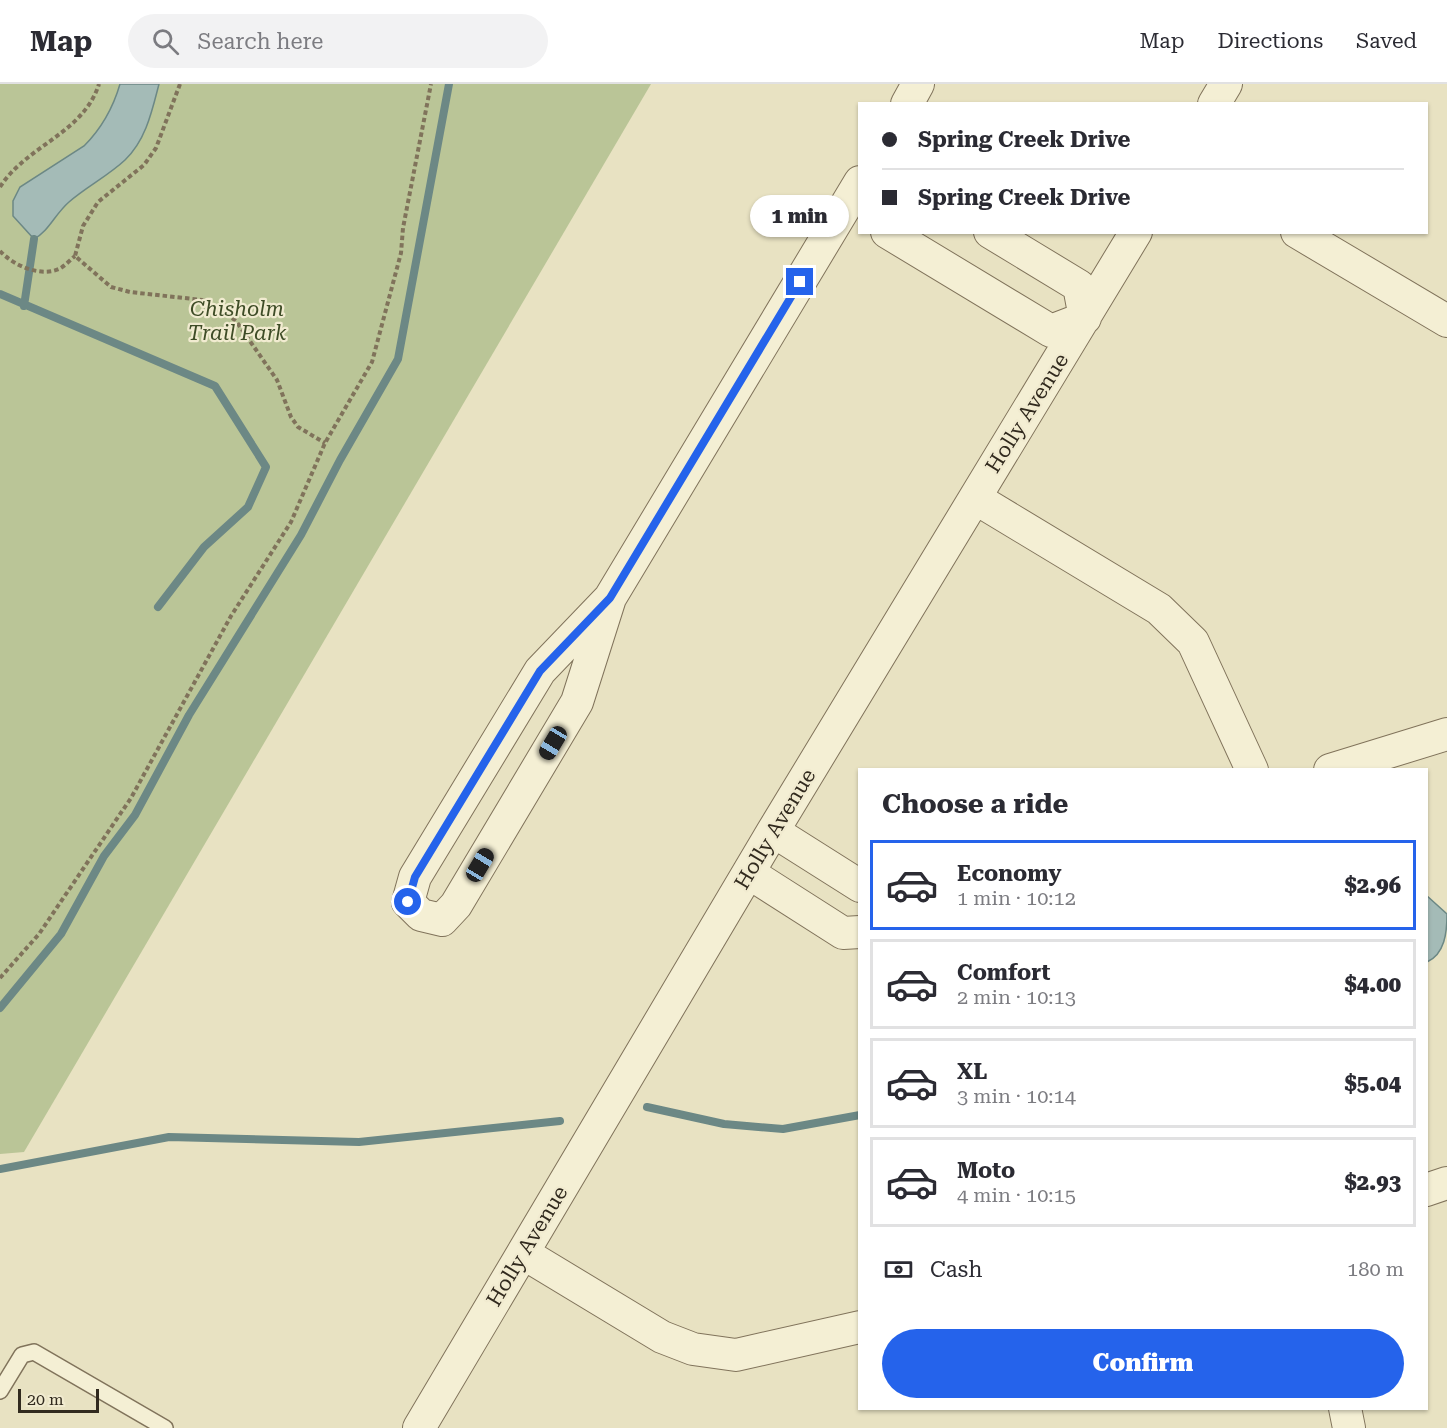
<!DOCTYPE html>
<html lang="en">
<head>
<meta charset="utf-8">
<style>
	:root { --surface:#fff; --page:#f2f2f3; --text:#2b2b33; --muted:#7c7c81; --line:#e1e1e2; --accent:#2563eb }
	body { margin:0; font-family:"Roboto Serif",serif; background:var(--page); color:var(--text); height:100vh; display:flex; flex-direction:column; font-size:22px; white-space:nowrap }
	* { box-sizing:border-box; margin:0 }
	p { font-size:20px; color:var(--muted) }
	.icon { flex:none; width:33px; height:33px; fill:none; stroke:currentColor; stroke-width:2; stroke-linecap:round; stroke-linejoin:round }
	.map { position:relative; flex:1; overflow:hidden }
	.panel { position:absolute; left:858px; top:684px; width:570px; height:642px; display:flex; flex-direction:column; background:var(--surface); border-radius:0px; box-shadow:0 2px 4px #0004 }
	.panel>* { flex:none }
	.banner { position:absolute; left:858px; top:18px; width:570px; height:132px; border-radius:0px; box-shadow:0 2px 4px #0004; display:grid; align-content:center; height:132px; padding:0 24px; background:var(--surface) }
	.scale { position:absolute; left:18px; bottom:15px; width:81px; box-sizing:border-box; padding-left:6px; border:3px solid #312a1e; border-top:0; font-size:16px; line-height:21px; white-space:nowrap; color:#312a1e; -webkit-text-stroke:4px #f1ebd0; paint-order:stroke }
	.end { position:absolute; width:27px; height:27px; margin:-14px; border:8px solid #2563eb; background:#fff; box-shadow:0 0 0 3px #fff }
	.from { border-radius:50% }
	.bubble { position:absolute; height:42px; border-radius:21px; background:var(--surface); box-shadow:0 2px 4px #0004; font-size:20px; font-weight:800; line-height:42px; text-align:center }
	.car { position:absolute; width:18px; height:36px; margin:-18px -9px; border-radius:8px; box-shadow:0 0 4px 2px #0007; background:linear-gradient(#222 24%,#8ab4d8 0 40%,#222 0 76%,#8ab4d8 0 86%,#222 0) }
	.banner b { display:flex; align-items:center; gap:21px; height:57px; font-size:22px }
	.banner b+b { border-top:2px solid var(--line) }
	.banner i { width:15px; height:15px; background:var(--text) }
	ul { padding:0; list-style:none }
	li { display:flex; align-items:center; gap:18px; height:90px; margin:0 12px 9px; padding:0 12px; border:3px solid var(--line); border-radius:0px }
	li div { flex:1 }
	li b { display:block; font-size:22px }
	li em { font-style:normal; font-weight:800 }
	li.current { border-color:var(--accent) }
	li>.icon { width:54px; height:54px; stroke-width:1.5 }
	h2 { padding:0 24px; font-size:27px; line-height:72px }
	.pay { display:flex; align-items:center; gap:15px; height:66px; padding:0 24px; font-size:22px }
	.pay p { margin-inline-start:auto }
	.action { display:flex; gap:12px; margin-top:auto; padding:12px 24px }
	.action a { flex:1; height:69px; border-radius:36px; background:var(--accent); color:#fff; font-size:24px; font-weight:800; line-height:69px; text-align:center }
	header { display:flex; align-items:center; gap:36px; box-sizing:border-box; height:84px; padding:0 30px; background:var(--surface); border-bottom:2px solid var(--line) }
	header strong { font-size:28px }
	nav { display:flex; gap:33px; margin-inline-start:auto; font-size:21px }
	.search { width:420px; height:54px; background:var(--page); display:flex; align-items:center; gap:15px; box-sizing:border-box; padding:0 21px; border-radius:33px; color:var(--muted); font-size:22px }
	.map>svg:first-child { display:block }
</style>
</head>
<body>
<header>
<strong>Map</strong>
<div class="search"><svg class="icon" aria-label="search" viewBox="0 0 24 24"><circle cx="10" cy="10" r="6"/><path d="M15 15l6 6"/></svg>Search here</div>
<nav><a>Map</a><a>Directions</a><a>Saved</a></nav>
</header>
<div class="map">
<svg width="1447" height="1344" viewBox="0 0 1447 1344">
	<rect width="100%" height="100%" fill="#e8e2c2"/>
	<path fill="#bac597" d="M0,0H651L24,1068L0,1070Z"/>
	<path fill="#a4bbb7" stroke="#6c8885" stroke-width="1.5" d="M120,0H159C152,27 146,56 125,76C108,92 86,103 69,118C55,130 49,147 34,155L13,132V117L20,103L84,62C101,45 113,24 120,0Z
		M1426,811L1447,830C1447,848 1445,870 1427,878Z"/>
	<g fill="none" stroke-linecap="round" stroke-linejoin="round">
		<path stroke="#6c8885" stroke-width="8" d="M0,210L215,302L266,383L248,423L204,463L158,523
			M24,222L34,155
			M0,924L61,850L104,772L135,731L189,631L301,451L340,376L398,275L449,0
			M647,1023L724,1040L783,1045L860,1031
			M0,1085L169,1053L359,1058L560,1037"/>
		<g stroke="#80735b" stroke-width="18">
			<path id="service" d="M0,1307L22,1271L34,1268L165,1344"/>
		</g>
		<g stroke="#80735b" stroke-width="34">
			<path id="minor" d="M907,20L918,0
				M1214,20L1226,0
				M887,148L1051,247L1085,234L1079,202L990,148
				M1297,148L1447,237
				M975,414L1159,525L1193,558L1252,686
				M610,514L540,587L415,793L408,818L421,831L442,836L456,821L577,618L610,514L860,98
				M1330,686L1447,650
				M773,747L860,802
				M749,789L843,849L860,848
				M1426,1106L1447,1099
				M523,1169L662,1253L693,1265L736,1271L860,1243
				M1345,1324L1349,1344
				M419,1344L773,747L1136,148"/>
		</g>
		<path stroke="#80735b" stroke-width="4" stroke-dasharray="4.5 3" stroke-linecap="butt" d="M180,0L156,64L144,81L98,118L83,142L75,172L111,203L130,208L202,216L218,223L236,237L277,296L291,333L298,343L325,359
			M0,103C27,61 83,50 99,0
			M0,167C14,182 40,193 59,185C65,182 70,176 75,172
			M0,894L39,850L131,714L231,532L291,438L325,359L372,278L401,169L403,144L431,0"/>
		<use href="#service" stroke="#f4efd4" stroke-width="15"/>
		<use href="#minor" stroke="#f4efd4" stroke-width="32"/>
	</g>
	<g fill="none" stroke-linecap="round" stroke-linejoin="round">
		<path stroke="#2563eb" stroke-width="8" d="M408,818L415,793L540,587L610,514L800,198"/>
	</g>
	<g text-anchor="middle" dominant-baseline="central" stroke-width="4.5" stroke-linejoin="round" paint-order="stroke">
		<g font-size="21" font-style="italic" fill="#3e4c26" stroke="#f1ebd0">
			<text x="237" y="225">Chisholm<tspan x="237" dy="24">Trail Park</tspan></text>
		</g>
		<g font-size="21" fill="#312a1e" stroke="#f1ebd0">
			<text transform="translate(1027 329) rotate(-58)">Holly Avenue</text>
			<text transform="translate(775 745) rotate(-59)">Holly Avenue</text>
			<text transform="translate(527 1162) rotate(-59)">Holly Avenue</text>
		</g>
	</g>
</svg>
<div class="scale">20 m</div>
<i class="end from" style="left:408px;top:818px"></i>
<i class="end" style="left:800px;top:198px"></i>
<div class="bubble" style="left:750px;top:111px;width:99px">1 min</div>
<i class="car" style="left:553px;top:659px;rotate:211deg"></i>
<i class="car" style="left:480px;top:781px;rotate:31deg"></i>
<div class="banner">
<b><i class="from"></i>Spring Creek Drive</b>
<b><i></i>Spring Creek Drive</b>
</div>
<section class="panel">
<h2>Choose a ride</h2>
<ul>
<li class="current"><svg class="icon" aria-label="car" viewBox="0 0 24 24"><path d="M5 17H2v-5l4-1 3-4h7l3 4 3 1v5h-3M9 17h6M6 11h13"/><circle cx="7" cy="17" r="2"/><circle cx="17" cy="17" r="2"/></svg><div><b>Economy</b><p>1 min · 10:12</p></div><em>$2.96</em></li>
<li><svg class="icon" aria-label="car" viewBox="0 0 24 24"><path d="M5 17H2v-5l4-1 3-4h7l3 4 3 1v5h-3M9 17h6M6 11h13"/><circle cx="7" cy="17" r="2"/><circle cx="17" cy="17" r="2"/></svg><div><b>Comfort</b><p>2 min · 10:13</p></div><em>$4.00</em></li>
<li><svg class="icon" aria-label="car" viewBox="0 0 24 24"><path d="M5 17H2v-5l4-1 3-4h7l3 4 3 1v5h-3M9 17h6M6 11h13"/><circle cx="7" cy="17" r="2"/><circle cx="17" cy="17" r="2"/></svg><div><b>XL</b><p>3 min · 10:14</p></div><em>$5.04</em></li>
<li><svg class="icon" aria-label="car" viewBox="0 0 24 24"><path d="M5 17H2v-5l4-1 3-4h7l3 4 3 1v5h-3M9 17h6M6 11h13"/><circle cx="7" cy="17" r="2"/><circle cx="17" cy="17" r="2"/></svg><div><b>Moto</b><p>4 min · 10:15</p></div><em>$2.93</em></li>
</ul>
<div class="pay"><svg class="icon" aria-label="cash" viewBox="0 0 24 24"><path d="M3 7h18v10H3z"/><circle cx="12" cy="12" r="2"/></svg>Cash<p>180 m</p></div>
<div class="action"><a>Confirm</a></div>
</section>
</div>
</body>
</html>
